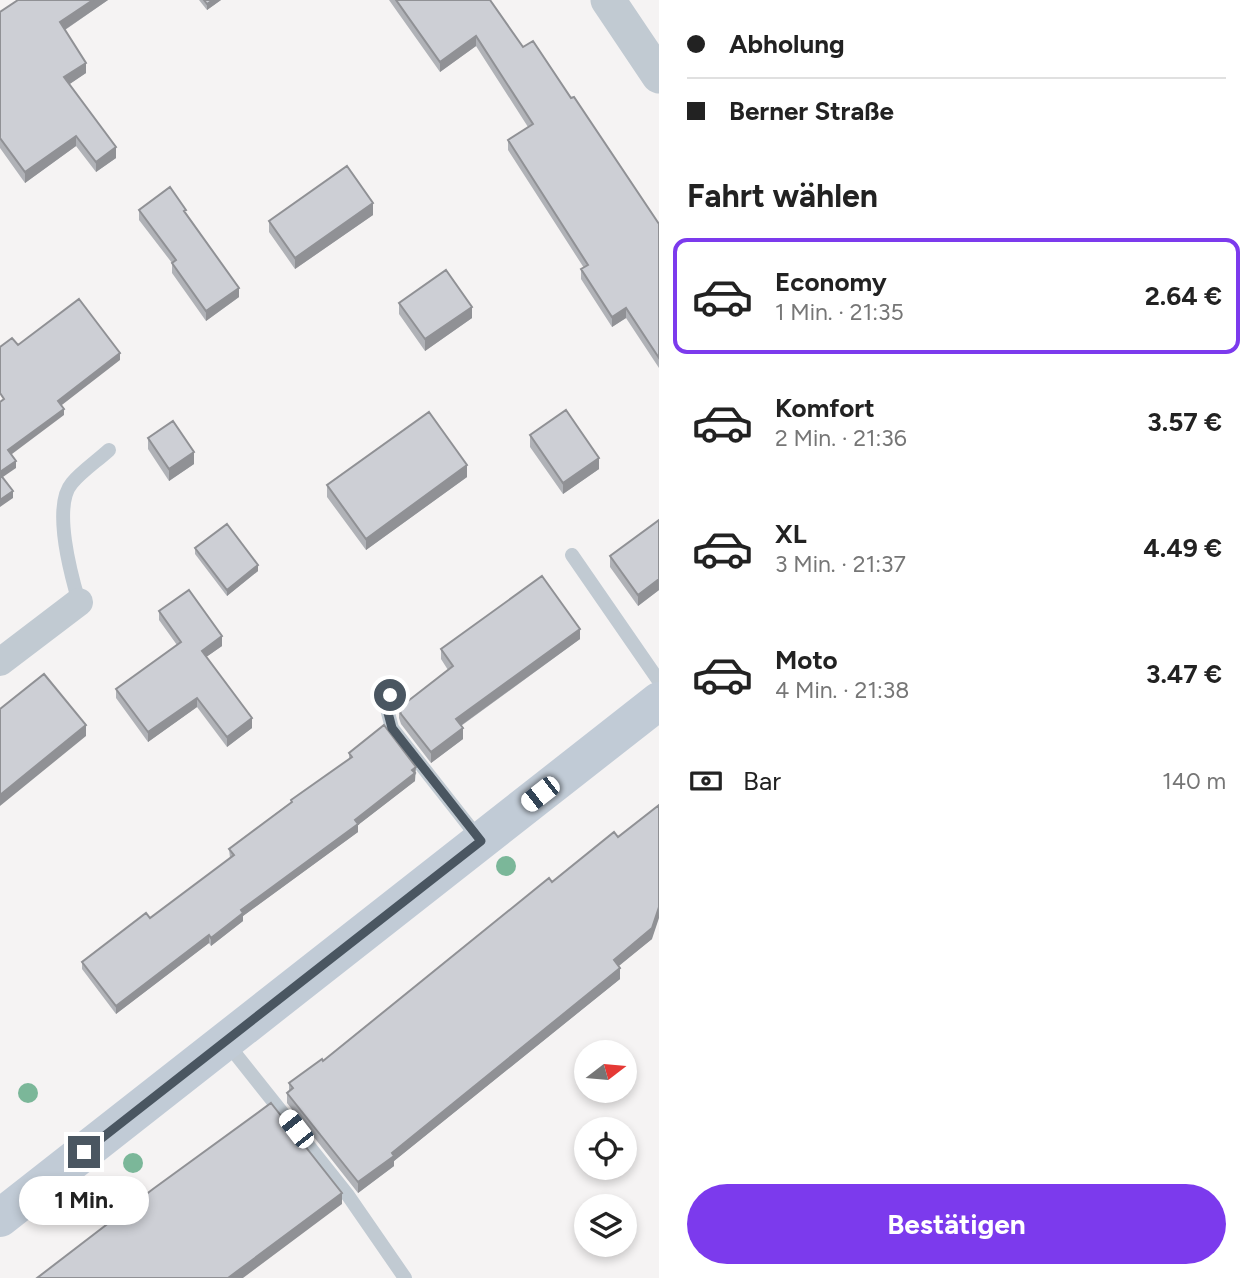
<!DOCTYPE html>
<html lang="de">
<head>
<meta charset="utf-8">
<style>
	:root { --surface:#fff; --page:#f2f2f2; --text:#222; --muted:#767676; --line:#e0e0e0; --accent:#7c3aed }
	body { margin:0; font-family:Figtree,sans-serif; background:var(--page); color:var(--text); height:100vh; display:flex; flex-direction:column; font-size:26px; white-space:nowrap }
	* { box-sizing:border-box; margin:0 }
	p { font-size:23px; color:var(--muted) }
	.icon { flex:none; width:38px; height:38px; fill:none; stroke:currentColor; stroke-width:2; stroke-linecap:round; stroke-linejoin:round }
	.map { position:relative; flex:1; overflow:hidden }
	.panel { display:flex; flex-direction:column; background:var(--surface); width:595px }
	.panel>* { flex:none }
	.hud { display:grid; align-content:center; height:154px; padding:0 28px; background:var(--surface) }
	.needle { width:46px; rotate:74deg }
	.fabs { position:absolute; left:574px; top:1040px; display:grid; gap:14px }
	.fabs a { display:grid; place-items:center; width:63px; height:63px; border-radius:50%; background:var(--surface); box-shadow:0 4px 10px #0003; font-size:35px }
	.end { position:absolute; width:32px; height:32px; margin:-16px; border:9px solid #4a5661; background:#fff; box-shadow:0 0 0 4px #fff }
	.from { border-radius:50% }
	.bubble { position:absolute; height:49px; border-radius:24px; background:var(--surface); box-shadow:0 4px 10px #0003; font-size:23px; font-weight:700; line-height:49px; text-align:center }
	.car { position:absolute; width:21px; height:42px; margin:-21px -10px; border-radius:9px; box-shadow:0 0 5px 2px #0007; background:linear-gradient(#fff 24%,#345 0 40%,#fff 0 76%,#345 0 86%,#fff 0) }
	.hud b { display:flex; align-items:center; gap:24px; height:66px; font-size:26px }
	.hud b+b { border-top:2px solid var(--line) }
	.hud i { width:18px; height:18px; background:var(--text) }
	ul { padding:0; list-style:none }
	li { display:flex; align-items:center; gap:21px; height:116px; margin:0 14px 10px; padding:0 14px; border:4px solid transparent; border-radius:14px }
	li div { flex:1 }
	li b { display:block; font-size:26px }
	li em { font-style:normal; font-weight:700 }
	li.current { border-color:var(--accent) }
	li>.icon { width:63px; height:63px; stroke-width:1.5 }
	h2 { padding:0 28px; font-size:32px; line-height:84px }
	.pay { display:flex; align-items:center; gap:18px; height:77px; padding:0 28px; font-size:26px }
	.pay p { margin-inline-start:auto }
	.primary-button { display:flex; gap:14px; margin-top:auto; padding:14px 28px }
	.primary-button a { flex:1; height:80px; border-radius:42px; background:var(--accent); color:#fff; font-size:28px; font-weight:700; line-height:80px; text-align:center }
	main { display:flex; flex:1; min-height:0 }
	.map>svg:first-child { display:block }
</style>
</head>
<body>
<main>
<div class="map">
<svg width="659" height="1278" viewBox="0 0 659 1278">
	<rect width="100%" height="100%" fill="#f5f3f3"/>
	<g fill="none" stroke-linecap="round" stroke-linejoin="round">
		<path stroke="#c1cad2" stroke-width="14" d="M572,555L659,681
			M79,602C71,575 52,506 72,483C82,471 97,461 109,450
			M390,695L387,709L392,728L480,840
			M226,1042L347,1194L405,1278"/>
		<path stroke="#c1cad2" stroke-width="28" d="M0,662L79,602"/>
		<path stroke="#c1cad2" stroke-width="35" d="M608,0L659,76"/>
		<path stroke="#c1cbd6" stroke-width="38" d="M0,1218L659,701"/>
	</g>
	<g fill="#7bb799">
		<circle cx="506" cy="866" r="10"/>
		<circle cx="28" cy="1093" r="10"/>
		<circle cx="133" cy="1163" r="10"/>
	</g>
	<path fill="#b0b2b7" d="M18,0H108L65,30L86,73L69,84L116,158L96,172L76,146L25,183L0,148V12Z
		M199,0H221L207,10Z
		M389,0H490L523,47L571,98L659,224V368L626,318L612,327L581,279V269L584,268L508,150V140L528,127L476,46L440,72Z
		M139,210L186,214L239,297L206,321L172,273V263L139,220Z
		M373,215L295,269L269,232V221Z
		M399,303L472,318L425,351L399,314Z
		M530,435L599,469L563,494L530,447Z
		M148,438L194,464L169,481L148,449Z
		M467,477L366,550L327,497V485Z
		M659,520V590L638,606L610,567V556Z
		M195,548L258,571L227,596L195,554Z
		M159,611L222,646L206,657L252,728L227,747L197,707L148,742L116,698V689L177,645L159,620Z
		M580,639L461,726L463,739L431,763L401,724L399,718V708L448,670L441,659V649Z
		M349,753L416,774L415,775V781L358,825V832L243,916V921L211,946L209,943L116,1014L82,969V962L150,918L230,858L229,849L291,802V800L349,759Z
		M552,882L652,939L618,966L620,979L394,1161V1166L358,1193L287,1103V1093L289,1091V1083L323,1061Z"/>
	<path fill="#909195" d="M93,0H108L60,33V22Z
		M213,0H221L207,10V4Z
		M476,36V46L440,72V62Z
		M86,63V73L64,88V77Z
		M76,136V146L25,183V172Z
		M116,147V158L96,172V162Z
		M373,203V215L295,269V258Z
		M239,288V297L206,321V311Z
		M472,307V318L425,351V339Z
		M626,308V318L612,327V317Z
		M120,353V360L58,408V401Z
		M64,409V415L8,457V450Z
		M194,452V464L169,481V469Z
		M599,458V469L563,494V483Z
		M16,461V468L0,479V472Z
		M467,465V477L366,550V539Z
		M13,491V498L0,507V500Z
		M258,565V571L227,596V590Z
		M659,579V590L638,606V595Z
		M580,629V639L456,729V719Z
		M222,636V646L202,660V651Z
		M197,698V707L148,742V732Z
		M252,718V728L227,747V737Z
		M86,725V736L0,806V795Z
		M463,728V739L431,763V752Z
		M416,767L415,781L358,825V832L243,916V921L211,946V938L241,910L355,820Z
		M659,907V918L652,939L614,970V960Z
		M209,935V943L116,1014V1006Z
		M620,968V979L394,1161V1166L358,1193V1182L392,1153Z
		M342,1193V1204L243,1278H228Z"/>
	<path fill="#cdcfd5" stroke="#909195" stroke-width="2" d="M18,0H93L60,22L86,63L64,77L116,147L96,162L76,136L25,172L0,138V12Z
		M204,0H213L207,4Z
		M396,0H490L523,47L533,41L571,98L574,97L659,224V358L626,308L612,317L581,269L588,265L508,140L533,124L476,36L440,62Z
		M347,166L373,203L295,258L269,221Z
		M170,187L186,210L184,211L239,288L206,311L172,263L176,260L139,210Z
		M446,270L472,307L425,339L399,303Z
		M79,299L120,353L58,401L64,409L8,450L16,461L0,472V402L4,399L0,393V347L12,338L18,345Z
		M566,410L599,458L563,483L530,435Z
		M429,412L467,465L366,539L327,485Z
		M173,421L194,452L169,469L148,438Z
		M0,474L13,491L0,500Z
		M659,520V579L638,595L610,556Z
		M227,524L258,565L227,590L195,548Z
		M542,576L580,629L456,719L463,728L431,752L401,714L399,708L453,666L441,649Z
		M189,590L222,636L202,651L252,718L227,737L197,698L148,732L116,689L181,642L159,611Z
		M44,674L86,725L0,795V709Z
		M384,725L416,767L412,770L415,773L355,820L358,824L241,910L243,913L211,938L209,935L116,1006L82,962L146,913L150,918L234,855L229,849L292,802L291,800L352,757L349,753Z
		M659,805V907L652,928L614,960L620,968L392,1153L394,1156L358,1182L287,1093L293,1088L289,1083L322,1059L323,1061L549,878L552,882L614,832L618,837Z
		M271,1103L342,1193L228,1278H37L153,1189Z"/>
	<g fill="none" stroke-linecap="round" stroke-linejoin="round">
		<path stroke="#4a5661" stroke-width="9" d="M84,1152L481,841L392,728L387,709L390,695"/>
	</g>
</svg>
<div class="fabs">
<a><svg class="needle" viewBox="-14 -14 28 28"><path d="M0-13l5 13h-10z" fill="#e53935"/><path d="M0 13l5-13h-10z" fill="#767676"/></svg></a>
<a><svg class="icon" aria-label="locate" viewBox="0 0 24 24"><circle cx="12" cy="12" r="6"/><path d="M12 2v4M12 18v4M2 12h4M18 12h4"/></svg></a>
<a><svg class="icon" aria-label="layers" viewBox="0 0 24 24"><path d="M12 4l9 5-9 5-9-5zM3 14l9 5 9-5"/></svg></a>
</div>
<i class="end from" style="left:390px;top:695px"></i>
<i class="end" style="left:84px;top:1152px"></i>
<div class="bubble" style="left:19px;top:1176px;width:130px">1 Min.</div>
<i class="car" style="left:540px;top:794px;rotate:232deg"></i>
<i class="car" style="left:296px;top:1129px;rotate:322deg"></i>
</div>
<section class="panel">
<div class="hud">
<b><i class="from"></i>Abholung</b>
<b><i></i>Berner Straße</b>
</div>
<h2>Fahrt wählen</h2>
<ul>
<li class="current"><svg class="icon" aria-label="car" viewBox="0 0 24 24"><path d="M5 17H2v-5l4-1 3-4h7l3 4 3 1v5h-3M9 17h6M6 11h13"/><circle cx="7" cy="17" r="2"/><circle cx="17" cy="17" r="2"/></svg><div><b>Economy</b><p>1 Min. · 21:35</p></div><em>2.64 €</em></li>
<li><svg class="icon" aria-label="car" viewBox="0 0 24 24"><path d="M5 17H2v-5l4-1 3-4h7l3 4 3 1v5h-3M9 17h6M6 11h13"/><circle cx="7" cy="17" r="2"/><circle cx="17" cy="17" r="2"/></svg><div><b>Komfort</b><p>2 Min. · 21:36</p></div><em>3.57 €</em></li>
<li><svg class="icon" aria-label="car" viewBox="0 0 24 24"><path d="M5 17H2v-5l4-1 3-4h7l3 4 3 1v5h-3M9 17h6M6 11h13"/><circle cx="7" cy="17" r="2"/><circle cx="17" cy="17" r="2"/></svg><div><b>XL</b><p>3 Min. · 21:37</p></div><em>4.49 €</em></li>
<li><svg class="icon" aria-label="car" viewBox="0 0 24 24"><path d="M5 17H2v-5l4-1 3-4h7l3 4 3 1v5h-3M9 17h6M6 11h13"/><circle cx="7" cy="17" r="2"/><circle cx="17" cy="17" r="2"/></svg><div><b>Moto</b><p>4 Min. · 21:38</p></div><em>3.47 €</em></li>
</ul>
<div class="pay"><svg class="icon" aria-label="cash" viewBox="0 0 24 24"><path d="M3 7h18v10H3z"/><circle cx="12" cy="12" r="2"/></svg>Bar<p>140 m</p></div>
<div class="primary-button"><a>Bestätigen</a></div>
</section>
</main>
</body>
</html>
